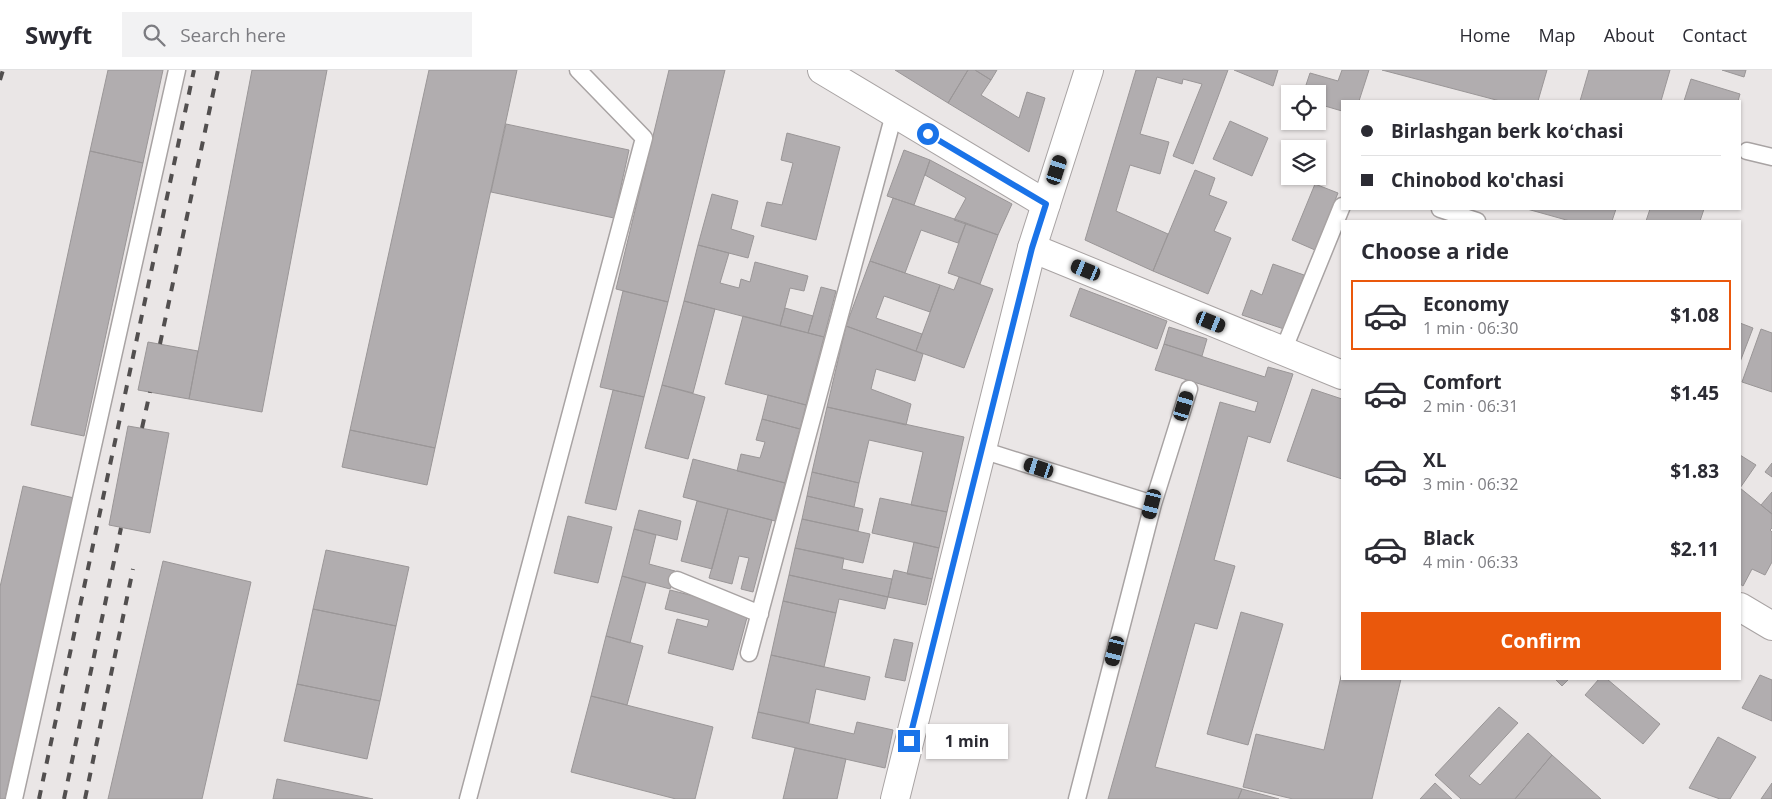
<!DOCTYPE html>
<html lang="en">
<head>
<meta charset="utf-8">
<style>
	:root { --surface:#fff; --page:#f2f2f3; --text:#2b2b33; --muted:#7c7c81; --line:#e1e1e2; --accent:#ea580c }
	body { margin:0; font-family:"Open Sans",sans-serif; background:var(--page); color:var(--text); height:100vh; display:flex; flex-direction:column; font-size:19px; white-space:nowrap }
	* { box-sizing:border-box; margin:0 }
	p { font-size:16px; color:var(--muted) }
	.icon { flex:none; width:28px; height:28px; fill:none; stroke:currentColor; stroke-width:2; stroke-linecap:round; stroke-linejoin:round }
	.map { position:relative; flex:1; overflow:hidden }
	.drawer { position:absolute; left:1341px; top:150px; width:400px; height:460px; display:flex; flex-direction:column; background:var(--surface); border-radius:0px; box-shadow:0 1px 4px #0004 }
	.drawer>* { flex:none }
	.hud { position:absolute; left:1341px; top:30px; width:400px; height:110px; border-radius:0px; box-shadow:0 1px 4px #0004; display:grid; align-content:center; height:110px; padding:0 20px; background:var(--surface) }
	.fabs { position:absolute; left:1281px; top:15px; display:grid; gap:10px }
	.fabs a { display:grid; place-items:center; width:45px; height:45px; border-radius:0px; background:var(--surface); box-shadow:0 1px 4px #0004; font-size:25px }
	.end { position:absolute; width:22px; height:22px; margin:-11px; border:6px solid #1a73e8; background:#fff; box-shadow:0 0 0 2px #fff }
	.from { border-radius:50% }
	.bubble { position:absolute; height:35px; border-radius:0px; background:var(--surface); box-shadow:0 1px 4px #0004; font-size:16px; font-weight:700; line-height:35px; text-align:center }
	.car { position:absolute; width:15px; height:30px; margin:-15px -8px; border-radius:6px; box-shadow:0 0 4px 1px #0007; background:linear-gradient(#222 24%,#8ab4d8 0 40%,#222 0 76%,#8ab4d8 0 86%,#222 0) }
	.hud b { display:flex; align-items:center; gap:18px; height:48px; font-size:19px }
	.hud b+b { border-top:1px solid var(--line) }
	.hud i { width:12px; height:12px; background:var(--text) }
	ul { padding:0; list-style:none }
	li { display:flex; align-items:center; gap:15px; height:70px; margin:0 10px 8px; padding:0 10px; border:2px solid transparent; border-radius:0px }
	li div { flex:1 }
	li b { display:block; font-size:19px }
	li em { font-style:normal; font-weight:700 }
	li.selected { border-color:var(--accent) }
	li>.icon { width:45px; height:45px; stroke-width:1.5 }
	h2 { padding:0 20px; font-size:22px; line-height:60px }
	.action { display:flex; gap:10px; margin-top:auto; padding:10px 20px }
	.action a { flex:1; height:58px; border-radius:0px; background:var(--accent); color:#fff; font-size:20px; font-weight:700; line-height:58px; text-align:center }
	header { display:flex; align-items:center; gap:30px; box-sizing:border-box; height:70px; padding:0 25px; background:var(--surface); border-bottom:1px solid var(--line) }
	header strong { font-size:24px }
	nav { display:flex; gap:28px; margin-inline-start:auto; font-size:18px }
	.search { width:350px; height:45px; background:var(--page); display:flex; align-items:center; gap:12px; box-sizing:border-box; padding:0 18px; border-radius:0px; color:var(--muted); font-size:19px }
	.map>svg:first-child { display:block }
</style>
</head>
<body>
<header>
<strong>Swyft</strong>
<div class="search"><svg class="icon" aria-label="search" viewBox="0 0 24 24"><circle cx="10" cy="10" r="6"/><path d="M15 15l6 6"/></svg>Search here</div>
<nav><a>Home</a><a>Map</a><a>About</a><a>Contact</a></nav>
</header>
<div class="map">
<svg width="1772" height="729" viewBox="0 0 1772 729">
	<rect width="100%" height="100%" fill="#eae6e6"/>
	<path fill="#b1adaf" stroke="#9a9697" d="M108,0H163L143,93L90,81Z
		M252,0H327L262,342L189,329Z
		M429,0H517L435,378L350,360Z
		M669,0H725L668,232L616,219Z
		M895,0H968L948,33Z
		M968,0H975L991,10L981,25L1019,48L1027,22L1045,28L1029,82L948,33Z
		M975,0H997L991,10Z
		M1136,0H1228L1193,94L1173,86L1202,14L1183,9L1182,14L1157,7L1140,64L1169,72L1160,104L1130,95L1116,141L1168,164L1153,201L1085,170Z
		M1234,0H1278L1273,16Z
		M1342,0H1369L1359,31H1342V41L1318,34V24H1303L1310,3L1338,11Z
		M1382,0H1547L1538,31H1500Z
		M1589,0H1670L1661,31H1580Z
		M1722,0H1746L1744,7Z
		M1691,9L1740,24L1738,31H1684Z
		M1230,51L1268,68L1252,106L1213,89Z
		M506,54L629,80L614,148L491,122Z
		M787,63L840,77L816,170L761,156L767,132L782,135L793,93L781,90Z
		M904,80L930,90L914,135L887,126Z
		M90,81L143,93L84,366L31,355Z
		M930,90L1012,134L998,165L954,150L966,128L925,105Z
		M1195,100L1215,108L1209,125L1227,132L1214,161L1231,168L1208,224L1153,201Z
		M1315,114L1338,123L1315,180L1292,170Z
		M712,124L738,131L731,159L754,166L748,188L698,175Z
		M893,128L966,153L958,173L921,160L905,203L870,191Z
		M1527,139H1616L1612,151H1570Z
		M1650,139H1704L1700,151H1646Z
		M966,153L998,165L980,214L948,203Z
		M698,175L729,183L720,213L739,218L741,209L750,212L755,192L808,206L804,221L790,218L780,256L684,231Z
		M870,191L940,215L930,242L884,226L876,248L922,264L916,281L846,256Z
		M1273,194L1304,205L1284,259L1242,245L1251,220L1262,225Z
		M959,207L993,219L964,298L916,281L940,215L954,220Z
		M821,217L836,221L824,267L808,263Z
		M1080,218L1167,251L1157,279L1070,246Z
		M623,221L668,232L644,327L600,317Z
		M684,231L715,239L693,323L662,315Z
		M785,238L813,246L808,263L780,256Z
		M743,246L824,267L806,335L725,314Z
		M1740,253L1753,258L1740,292Z
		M846,256L923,284L915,311L876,299L871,319L911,334L906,355L827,337Z
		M1169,257L1207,269L1202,286L1164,274Z
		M1761,259L1772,263V322L1742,312Z
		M148,272L198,281L189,329L138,320Z
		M1164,274L1265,307L1268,297L1293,304L1270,373L1248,366L1214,490L1235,496L1217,559L1195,553L1155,697L1242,719L1238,729H1108L1220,332L1255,342L1258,332L1155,300Z
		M662,315L705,327L688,389L645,378Z
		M1312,319L1342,329V409L1287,391Z
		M613,320L644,327L616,440L585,433Z
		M768,325L806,335L800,359L762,349Z
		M827,337L964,367L947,442L911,435L923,382L869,370L859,413L812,402Z
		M762,349L800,359L785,413L737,401L741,384L760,388L765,372L756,370Z
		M128,356L169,363L150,463L109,455Z
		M350,360L435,378L427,415L342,397Z
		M1740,385L1756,395L1740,418L1772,444V458L1770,460L1772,462V492L1765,505L1752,499L1743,516L1740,514Z
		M693,389L785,413L775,451L683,427Z
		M1772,393V407L1765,402Z
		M812,402L859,413L854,437L807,426Z
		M23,416L74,428L5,729H0V517Z
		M1772,422V444L1761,435Z
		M807,426L863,439L858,461L802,449Z
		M880,428L947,442L939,478L872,463Z
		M697,431L728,439L712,499L681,491Z
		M728,439L772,450L753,522L741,519L749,488L739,486L732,514L709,508Z
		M639,440L681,451L677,470L634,459Z
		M568,446L612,457L598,513L554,503Z
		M802,449L870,464L863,493L795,478Z
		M634,459L656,465L649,494L675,501L670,519L622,506Z
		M914,472L939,478L932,509L907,504Z
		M795,478L844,488L842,499L892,509L888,527L789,505Z
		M326,480L409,497L396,556L313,539Z
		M163,491L251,512L202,729H108Z
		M894,500L932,509L926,535L888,527Z
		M789,505L888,527L885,539L839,529L836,543L783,531Z
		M622,506L646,513L630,573L606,566Z
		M670,520L749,540L733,600L668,583L677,549L707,557L709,550L665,539Z
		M783,531L836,543L824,597L771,585Z
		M313,539L396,556L380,631L297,614Z
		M1241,542L1283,554L1248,675L1207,664Z
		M606,566L643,576L627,635L591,626Z
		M894,569L913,573L905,611L885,607Z
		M771,585L870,607L865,630L816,619L809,653L758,642Z
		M1342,602V609H1401L1372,729H1293L1243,717L1256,664L1324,680Z
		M1760,605L1772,610V651L1742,638Z
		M1555,609H1569L1562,616Z
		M1599,609H1607L1660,654L1643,674L1585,625Z
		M297,614L380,631L367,689L284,671Z
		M591,626L713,657L695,729H676L571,702Z
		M1499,637L1518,653L1469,706L1480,715L1528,663L1552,685L1515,729H1461L1435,705Z
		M758,642L854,664L857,652L893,660L885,698L752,668Z
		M1718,667L1756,687L1730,729H1720L1689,718Z
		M795,678L846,689L837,729H783Z
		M1552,685L1601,729H1515Z
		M277,709L373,729H273Z
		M1435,713L1452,729H1420Z
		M1772,713V729H1761Z
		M1242,719L1279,729H1238Z"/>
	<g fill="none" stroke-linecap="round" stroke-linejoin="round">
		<g stroke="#a8a3a3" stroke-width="19">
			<path id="lane" d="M1747,81L1772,87
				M1440,139L1477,151
				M1283,281L1342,136
				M982,380L1153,434L1077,729
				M1153,434L1189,319
				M677,510L760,544
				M749,583L894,44
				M14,729L177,0
				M468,729L644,68L578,0"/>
		</g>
		<g stroke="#a8a3a3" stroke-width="30">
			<path id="street" d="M822,0L1046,134
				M1032,178L1342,305
				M1740,537L1772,556"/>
		</g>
		<g stroke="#a8a3a3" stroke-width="30">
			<path id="secondary" d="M895,729L1032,178L1089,0"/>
		</g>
		<use href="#lane" stroke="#fff" stroke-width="16"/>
		<use href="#street" stroke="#fff" stroke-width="28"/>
		<use href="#secondary" stroke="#fff" stroke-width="28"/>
		<path stroke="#524f4f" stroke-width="4" stroke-dasharray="9 9" stroke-linecap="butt" d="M0,10L3,0
			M160,274L218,0
			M142,358L150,322
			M39,729L194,0
			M64,729L121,458
			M85,729L133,499"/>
	</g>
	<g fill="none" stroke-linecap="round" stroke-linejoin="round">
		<path stroke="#1a73e8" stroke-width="6" d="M909,671L1032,178L1046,134L928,64"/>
	</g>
</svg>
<div class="fabs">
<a><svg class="icon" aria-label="locate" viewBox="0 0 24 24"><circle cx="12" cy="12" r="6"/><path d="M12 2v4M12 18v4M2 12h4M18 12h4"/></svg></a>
<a><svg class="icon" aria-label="layers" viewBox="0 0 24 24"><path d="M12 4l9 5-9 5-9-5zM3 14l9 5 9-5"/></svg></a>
</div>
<i class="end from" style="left:928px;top:64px"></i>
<i class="end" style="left:909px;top:671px"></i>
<div class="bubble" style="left:926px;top:654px;width:82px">1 min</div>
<i class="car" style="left:1057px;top:100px;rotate:18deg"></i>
<i class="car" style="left:1086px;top:200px;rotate:292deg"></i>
<i class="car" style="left:1211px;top:252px;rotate:112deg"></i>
<i class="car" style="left:1184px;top:336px;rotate:17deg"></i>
<i class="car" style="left:1039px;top:398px;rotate:288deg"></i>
<i class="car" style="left:1152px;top:434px;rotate:194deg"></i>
<i class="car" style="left:1115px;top:581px;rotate:194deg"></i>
<div class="hud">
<b><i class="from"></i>Birlashgan berk koʻchasi</b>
<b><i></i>Chinobod ko'chasi</b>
</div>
<section class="drawer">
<h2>Choose a ride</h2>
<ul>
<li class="selected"><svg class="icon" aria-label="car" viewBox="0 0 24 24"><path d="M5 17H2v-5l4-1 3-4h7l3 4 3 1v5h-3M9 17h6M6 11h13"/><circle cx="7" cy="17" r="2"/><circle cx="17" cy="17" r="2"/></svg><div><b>Economy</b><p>1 min · 06:30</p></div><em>$1.08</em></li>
<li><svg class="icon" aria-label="car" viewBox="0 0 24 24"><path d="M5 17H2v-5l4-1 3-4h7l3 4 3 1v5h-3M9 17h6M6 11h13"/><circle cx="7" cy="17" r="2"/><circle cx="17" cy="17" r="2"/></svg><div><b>Comfort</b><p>2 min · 06:31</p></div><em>$1.45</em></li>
<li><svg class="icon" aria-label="car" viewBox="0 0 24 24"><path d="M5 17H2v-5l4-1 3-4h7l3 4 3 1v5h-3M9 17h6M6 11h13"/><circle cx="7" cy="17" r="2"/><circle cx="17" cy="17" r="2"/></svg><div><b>XL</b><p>3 min · 06:32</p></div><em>$1.83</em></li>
<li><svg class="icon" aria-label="car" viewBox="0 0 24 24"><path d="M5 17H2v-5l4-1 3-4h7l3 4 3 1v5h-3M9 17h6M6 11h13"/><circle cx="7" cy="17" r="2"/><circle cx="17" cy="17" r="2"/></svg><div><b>Black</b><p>4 min · 06:33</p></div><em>$2.11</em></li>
</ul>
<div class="action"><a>Confirm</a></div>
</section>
</div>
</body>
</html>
